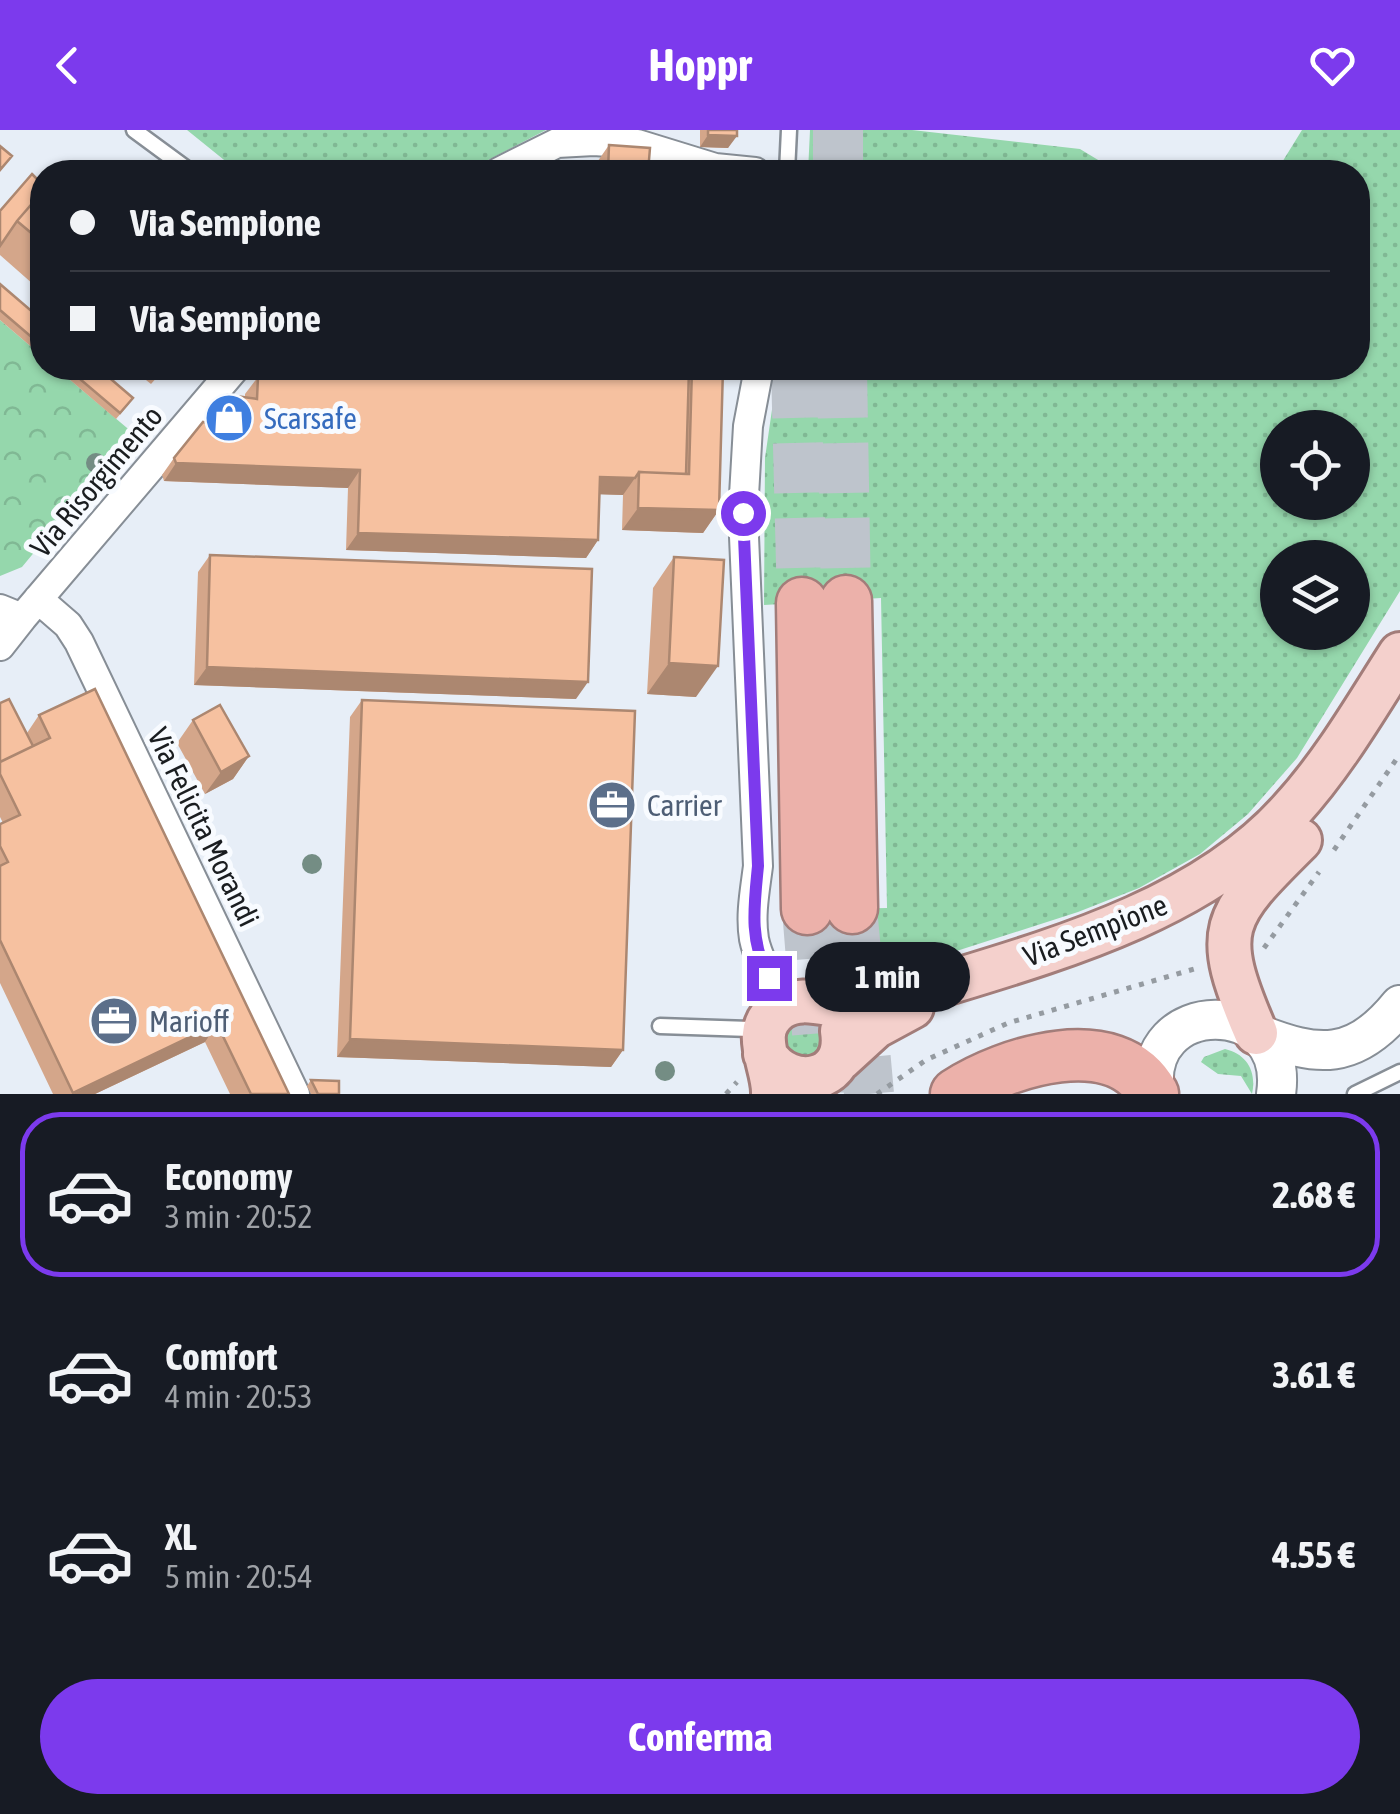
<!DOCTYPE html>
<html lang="it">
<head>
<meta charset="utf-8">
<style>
	:root { --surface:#171b24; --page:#20242c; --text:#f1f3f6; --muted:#9ea1a6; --line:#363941; --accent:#7c3aed }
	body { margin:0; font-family:"Asap Condensed",sans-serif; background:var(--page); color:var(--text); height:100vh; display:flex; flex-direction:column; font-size:38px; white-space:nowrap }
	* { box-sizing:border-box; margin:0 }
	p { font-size:32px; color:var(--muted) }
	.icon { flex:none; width:55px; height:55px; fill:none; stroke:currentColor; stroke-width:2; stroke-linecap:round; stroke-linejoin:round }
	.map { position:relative; height:964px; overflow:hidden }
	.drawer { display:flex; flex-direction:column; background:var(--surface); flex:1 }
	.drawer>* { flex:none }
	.hud { position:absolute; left:30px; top:30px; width:1340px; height:220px; border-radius:40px; box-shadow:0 2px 8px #0004; display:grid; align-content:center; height:220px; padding:0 40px; background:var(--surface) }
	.tools { position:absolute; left:1260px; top:280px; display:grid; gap:20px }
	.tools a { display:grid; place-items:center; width:110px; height:110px; border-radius:50%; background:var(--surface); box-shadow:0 2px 8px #0004; font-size:50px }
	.end { position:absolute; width:45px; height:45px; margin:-22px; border:12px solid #7c3aed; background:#fff; box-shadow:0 0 0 5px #fff }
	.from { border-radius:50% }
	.bubble { position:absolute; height:70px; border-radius:35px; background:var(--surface); box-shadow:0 2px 8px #0004; font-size:32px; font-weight:700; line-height:70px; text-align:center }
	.hud b { display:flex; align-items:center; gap:35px; height:95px; font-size:38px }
	.hud b+b { border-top:2px solid var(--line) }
	.hud i { width:25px; height:25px; background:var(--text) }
	ul { padding:18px 0 0; list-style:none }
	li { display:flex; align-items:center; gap:30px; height:165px; margin:0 20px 15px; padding:0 20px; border:5px solid transparent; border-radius:40px }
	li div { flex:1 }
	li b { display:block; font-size:38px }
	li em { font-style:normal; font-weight:700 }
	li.on { border-color:var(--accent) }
	li>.icon { width:90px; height:90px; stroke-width:1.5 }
	.button { display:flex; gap:20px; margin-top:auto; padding:20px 40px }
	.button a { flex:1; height:115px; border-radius:60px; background:var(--accent); color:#fff; font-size:40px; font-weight:700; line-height:115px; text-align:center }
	header { display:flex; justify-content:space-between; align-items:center; height:130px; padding:0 40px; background:var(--accent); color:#fff; font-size:45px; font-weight:700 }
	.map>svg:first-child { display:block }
</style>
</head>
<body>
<header><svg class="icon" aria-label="back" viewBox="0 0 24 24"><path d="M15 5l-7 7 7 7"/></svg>Hoppr<svg class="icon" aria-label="heart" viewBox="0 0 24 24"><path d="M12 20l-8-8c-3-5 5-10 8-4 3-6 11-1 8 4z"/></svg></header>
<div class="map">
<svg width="1400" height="964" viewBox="0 0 1400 964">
	<defs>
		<pattern id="grass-dots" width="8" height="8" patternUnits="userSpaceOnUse" patternTransform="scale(2.5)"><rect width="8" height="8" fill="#95d7ac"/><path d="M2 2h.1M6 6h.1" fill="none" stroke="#80b894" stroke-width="1.8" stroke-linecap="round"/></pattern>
		<pattern id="park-crowns" width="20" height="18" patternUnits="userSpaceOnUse" patternTransform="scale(2.5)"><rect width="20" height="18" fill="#95d7ac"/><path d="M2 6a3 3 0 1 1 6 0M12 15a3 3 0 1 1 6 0" fill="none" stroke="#80b894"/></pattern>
	</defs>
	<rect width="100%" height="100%" fill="#e7eef7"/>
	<path fill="url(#grass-dots)" fill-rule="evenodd" d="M187,0H546L465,42H239Z
		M810,0H912L1080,19L1118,42H808Z
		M1302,0H1400V461L1297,628L1248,684L1200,724L1139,758L1078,782L888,843L852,847L817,833L800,818L780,780L887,778L881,468L764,475L765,328L778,238H1358V42H1276ZM1278,298H1352V372H1278ZM1278,428H1352V502H1278Z
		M801,891L815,893L827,910L813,933L784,919L785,904Z
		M1225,919C1247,924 1257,942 1252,964L1241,946L1218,944L1201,932L1204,927Z"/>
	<path fill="url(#park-crowns)" d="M0,190L42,226V238H56L133,303L22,437L0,446Z"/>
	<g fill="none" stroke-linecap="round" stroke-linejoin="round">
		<path stroke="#bec4cc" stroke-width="50" stroke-dasharray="50 25" stroke-linecap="butt" d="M838,0V42
			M796,238L802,473
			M842,238L846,471
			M852,778L869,964
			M807,779L822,964"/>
		<g stroke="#878e96" stroke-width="19">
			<path id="lane" d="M134,0L191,42
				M787,42L789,0
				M660,896L750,899
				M1355,964L1400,942"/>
		</g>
		<g stroke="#878e96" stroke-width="32">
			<path id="street" d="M499,42L557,13L594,11L637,14L715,38L755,42
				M759,238L748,296L743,383L758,736C755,760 750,785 754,809C759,836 780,857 772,885
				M38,469L68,495L79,512L295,964
				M0,479L22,488L235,238
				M0,516L22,488"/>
		</g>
		<g stroke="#878e96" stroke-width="42">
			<path id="secondary" d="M1256,903C1318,928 1355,931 1400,875
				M1155,964C1139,866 1291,864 1276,964"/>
		</g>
		<g stroke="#a27d7a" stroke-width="48">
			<path id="primary" d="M1256,903C1211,799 1221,788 1300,710
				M765,924C789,964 850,953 842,901
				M840,929L875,897L912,877
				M773,964C774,935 748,902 779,879C802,862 833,879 860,877C875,876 890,871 905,866C1036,825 1197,786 1291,680C1334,633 1366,577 1400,524"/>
		</g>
		<g stroke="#a27d7a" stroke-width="55">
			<path id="highway" d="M846,471L852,778
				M802,473L807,779
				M956,964C1005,932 1116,896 1153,964"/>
		</g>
		<path stroke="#959ba1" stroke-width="5" stroke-dasharray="5 8" stroke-linecap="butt" d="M1334,720L1400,624
			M1264,818L1319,742
			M726,964L737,952
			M877,964L926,930L1008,893L1201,837"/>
		<use href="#lane" stroke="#fff" stroke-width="14"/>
		<use href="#street" stroke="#fff" stroke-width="28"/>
		<use href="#secondary" stroke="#fff" stroke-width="38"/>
		<use href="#primary" stroke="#f4d0cc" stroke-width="42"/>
		<use href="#highway" stroke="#ecb1aa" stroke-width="50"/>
	</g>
	<g fill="#748d84">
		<circle cx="96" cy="333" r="10"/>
		<circle cx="312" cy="734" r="10"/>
		<circle cx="665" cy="941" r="10"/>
	</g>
	<path fill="#d4a68a" d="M700,0H737L728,18L700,17Z
		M609,15L648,42H548L553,35L593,38Z
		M42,54V162L0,125V81Z
		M0,154L42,190V226L0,190Z
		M56,238H98L129,274L116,289Z
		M131,238H165L151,254Z
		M283,238H723L719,380L703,403L622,400L623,365L599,364L598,410L586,428L346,420L348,358L164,351L162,345L174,328L217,296L216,283L228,265L245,267V264L258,247L281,248V241Z
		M210,425L576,569L194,555L198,442Z
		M674,427L696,567L647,564L653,458Z
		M362,570L623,920L611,937L337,927L350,587Z
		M0,573L33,616L27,603L39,585L289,964H230L205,912L95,964H53L0,853V694L3,693L0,687Z
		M193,590L249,626L233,649L205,664L177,613Z
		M311,950L339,964H311L307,956Z"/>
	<path fill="#ac8770" d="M708,5L737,6L728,18L700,17Z
		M176,333L360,340L348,358L164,351Z
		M600,347L635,348L623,365L588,364Z
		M638,378L719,380L703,403L622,400Z
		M358,403L598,410L586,428L346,420Z
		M669,533L718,536L696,567L647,564Z
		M207,537L588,552L576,569L194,555Z
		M249,626L233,649L205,664L221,642Z
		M217,894L205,912L95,964H73Z
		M350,909L623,920L611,937L337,927Z"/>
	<path fill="#f6c1a0" stroke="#ac8770" stroke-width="2.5" d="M708,0H737V6L708,5Z
		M609,15L650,18L648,42H608Z
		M0,16L12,26L0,40Z
		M66,34L76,42H59Z
		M553,35L594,38V42H552Z
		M32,44L42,54V62L17,91L0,116V81Z
		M42,62V112L17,91Z
		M0,154L42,190V216L0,180Z
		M67,238H98L133,268L120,283Z
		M293,238H689L686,344L639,342L635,348L600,347L598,410L358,403L360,340L176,333L174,328L203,292L230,300L228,265L257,269L258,247L293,248Z
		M692,238H723L719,380L638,378L639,342L689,344Z
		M210,425L592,439L588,552L207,537Z
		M674,427L724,430L718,536L669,533Z
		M95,559L289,964H251L217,894L73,963L0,810V736L8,732L0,716V694L20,685L0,644V632L50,608L39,585Z
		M9,569L33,616L0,632V573Z
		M362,570L635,581L623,920L350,909Z
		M220,575L249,626L221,642L193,590Z
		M311,950L339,951V964H318Z"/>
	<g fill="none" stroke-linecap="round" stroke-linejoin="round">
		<path stroke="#7c3aed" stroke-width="12" d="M743,383L758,736C754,777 749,810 769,848"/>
	</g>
	<defs>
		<g id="shop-disc" transform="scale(2.5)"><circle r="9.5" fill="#3f7fe0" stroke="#f8fbff"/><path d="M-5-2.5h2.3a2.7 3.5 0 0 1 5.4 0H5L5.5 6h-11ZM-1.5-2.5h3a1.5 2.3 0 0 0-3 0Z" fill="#fff"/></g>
		<g id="office-disc" transform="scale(2.5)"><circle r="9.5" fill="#5c6f8a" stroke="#f8fbff"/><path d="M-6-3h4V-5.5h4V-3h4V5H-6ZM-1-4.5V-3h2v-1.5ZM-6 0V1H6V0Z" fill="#fff"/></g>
	</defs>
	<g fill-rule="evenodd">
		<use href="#shop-disc" x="229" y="288"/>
		<use href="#office-disc" x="612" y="675"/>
		<use href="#office-disc" x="114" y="891"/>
	</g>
	<g text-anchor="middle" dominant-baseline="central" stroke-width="10" stroke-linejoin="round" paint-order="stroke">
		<g font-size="30" fill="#366cbe" stroke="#f8fbff" text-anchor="start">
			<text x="264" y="288">Scarsafe</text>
		</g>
		<g font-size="30" fill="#1a1d20" stroke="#f8fbff">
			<text transform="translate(96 351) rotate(-50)">Via Risorgimento</text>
			<text transform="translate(204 697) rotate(64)">Via Felicita Morandi</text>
			<text transform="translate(1095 800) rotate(-21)">Via Sempione</text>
		</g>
		<g font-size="30" fill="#4e5e75" stroke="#f8fbff" text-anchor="start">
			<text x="647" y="675">Carrier</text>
			<text x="149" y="891">Marioff</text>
		</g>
	</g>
</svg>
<div class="tools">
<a><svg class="icon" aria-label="locate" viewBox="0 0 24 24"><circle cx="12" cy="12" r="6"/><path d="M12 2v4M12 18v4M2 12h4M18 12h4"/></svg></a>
<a><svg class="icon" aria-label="layers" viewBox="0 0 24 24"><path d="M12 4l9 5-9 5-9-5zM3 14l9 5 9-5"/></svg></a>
</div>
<i class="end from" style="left:743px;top:383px"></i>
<i class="end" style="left:769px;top:848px"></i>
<div class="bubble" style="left:805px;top:812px;width:165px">1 min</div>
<div class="hud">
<b><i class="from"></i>Via Sempione</b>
<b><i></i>Via Sempione</b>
</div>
</div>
<section class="drawer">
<ul>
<li class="on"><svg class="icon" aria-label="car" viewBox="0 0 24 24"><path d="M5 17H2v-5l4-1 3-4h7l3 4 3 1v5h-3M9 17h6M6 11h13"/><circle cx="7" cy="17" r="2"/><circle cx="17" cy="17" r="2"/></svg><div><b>Economy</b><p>3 min · 20:52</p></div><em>2.68 €</em></li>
<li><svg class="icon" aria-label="car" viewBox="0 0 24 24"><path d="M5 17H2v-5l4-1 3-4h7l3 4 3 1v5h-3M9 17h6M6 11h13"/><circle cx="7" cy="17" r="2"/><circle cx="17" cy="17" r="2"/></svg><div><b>Comfort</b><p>4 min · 20:53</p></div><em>3.61 €</em></li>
<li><svg class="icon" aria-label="car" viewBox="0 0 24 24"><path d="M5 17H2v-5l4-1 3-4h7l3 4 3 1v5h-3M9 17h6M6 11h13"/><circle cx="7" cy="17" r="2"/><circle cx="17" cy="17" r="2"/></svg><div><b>XL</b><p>5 min · 20:54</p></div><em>4.55 €</em></li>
</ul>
<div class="button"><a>Conferma</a></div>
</section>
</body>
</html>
